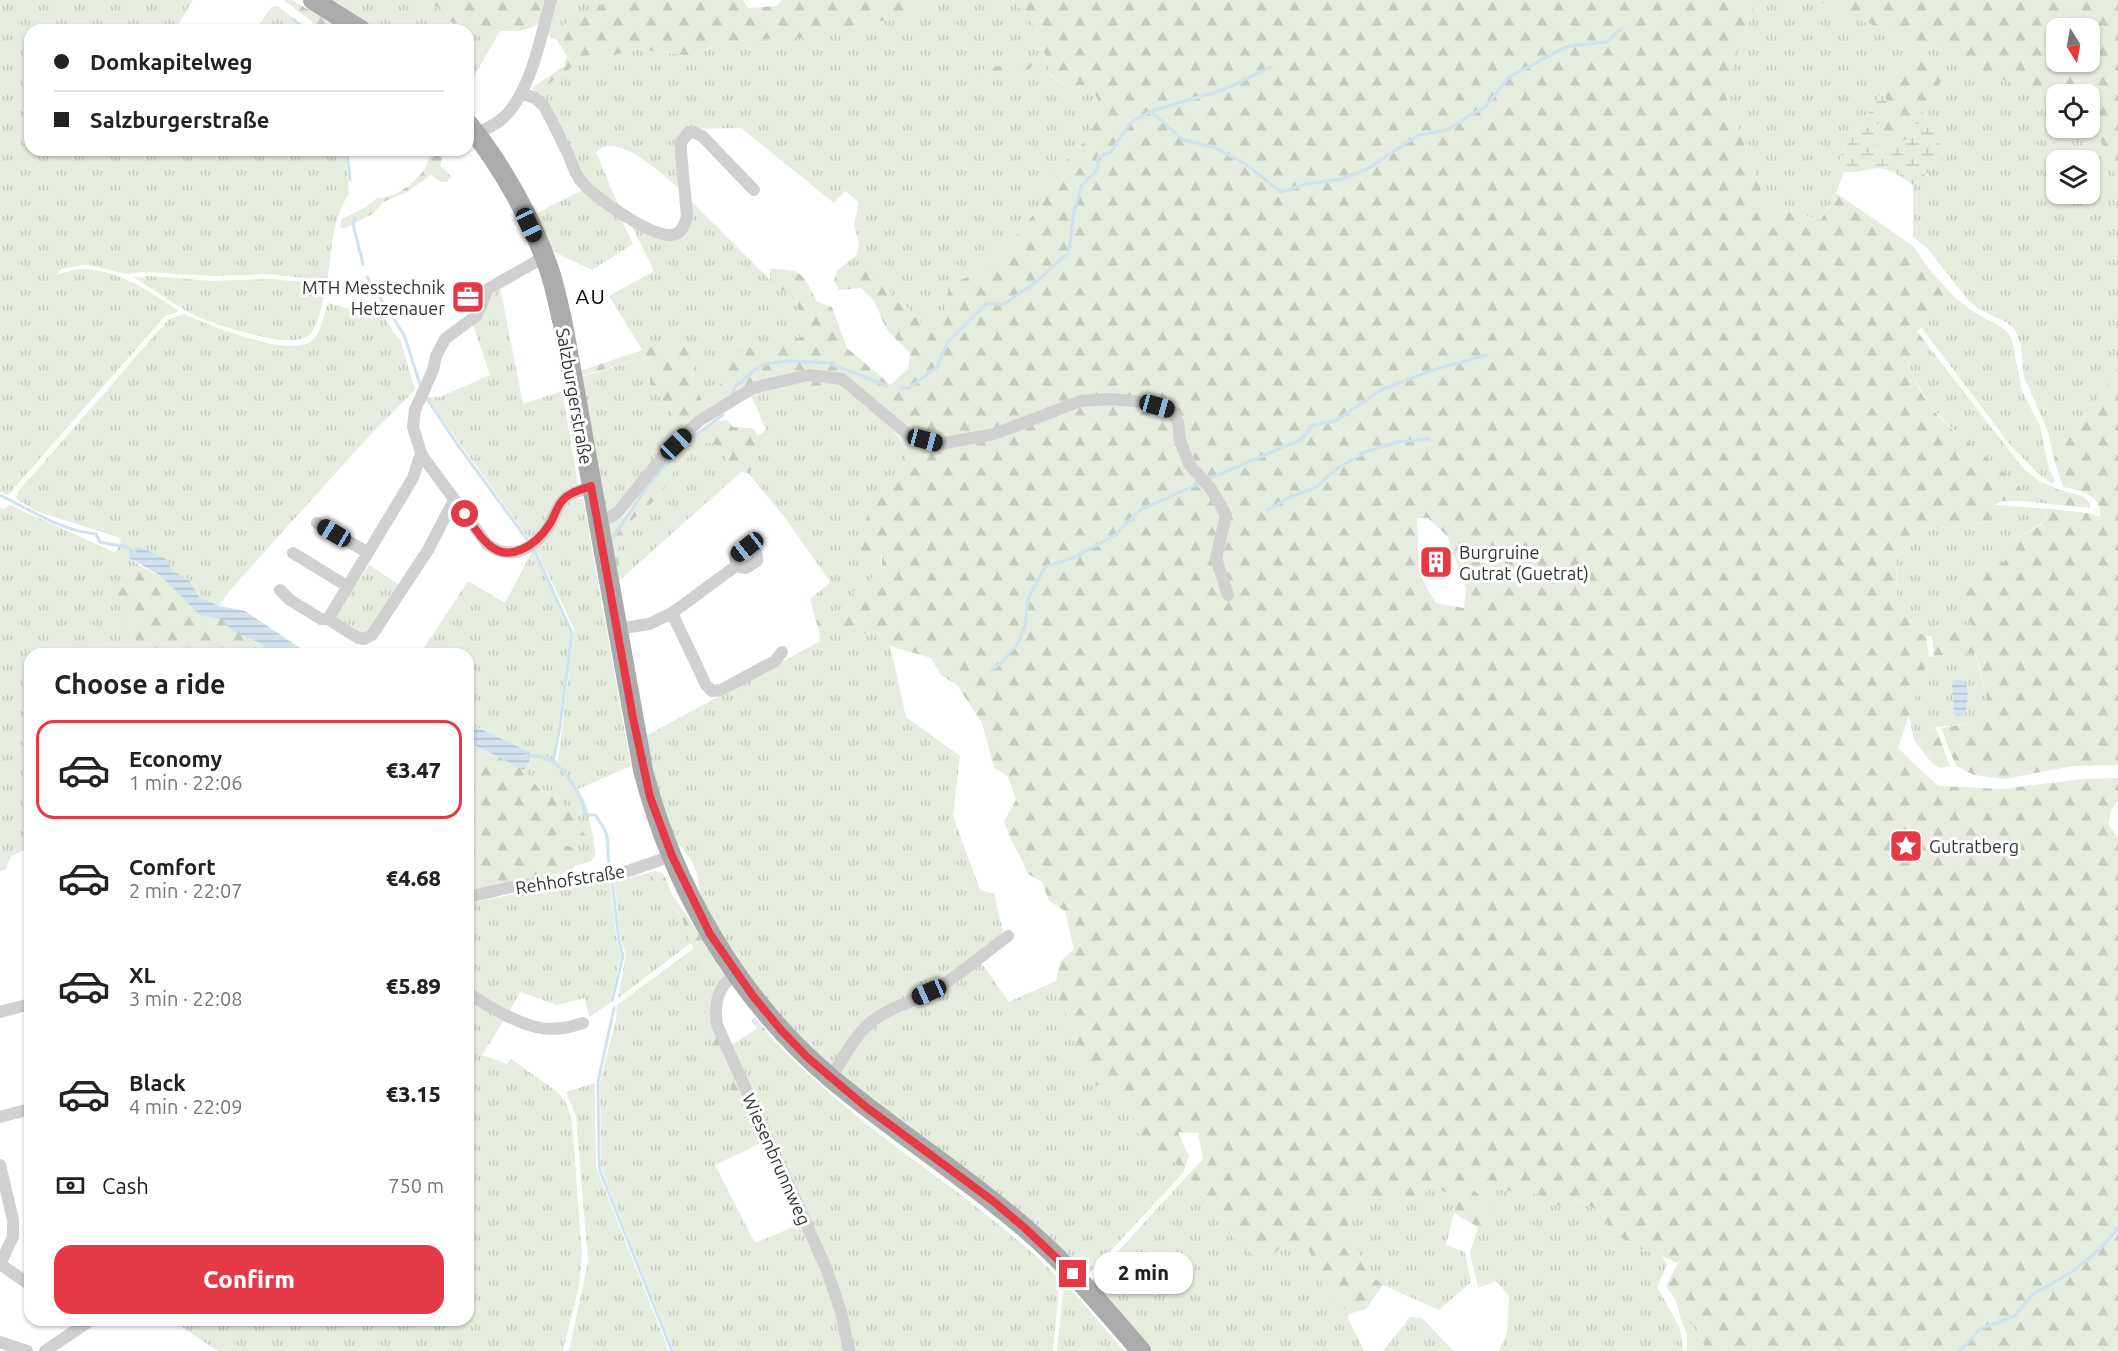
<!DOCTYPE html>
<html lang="en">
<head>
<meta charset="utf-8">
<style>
	:root { --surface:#fff; --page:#f2f2f2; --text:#222; --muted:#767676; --line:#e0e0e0; --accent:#e63946 }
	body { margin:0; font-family:Ubuntu,sans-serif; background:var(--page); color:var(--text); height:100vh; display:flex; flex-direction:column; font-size:22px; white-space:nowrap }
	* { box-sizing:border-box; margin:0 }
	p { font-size:20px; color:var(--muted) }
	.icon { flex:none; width:33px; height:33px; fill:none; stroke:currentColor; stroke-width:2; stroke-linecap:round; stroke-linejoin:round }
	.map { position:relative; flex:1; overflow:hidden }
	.panel { position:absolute; left:24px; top:648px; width:450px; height:678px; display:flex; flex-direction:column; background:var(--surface); border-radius:18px; box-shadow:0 2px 4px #0004 }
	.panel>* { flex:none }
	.top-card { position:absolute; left:24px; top:24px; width:450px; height:132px; border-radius:18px; box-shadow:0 2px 4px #0004; display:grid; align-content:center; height:132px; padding:0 30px; background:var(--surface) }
	.needle { width:39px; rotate:169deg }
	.buttons { position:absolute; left:2046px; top:18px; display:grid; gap:12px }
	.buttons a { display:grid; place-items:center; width:54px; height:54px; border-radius:12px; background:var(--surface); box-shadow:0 2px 4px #0004; font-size:30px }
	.end { position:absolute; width:27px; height:27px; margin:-14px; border:8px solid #e63946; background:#fff; box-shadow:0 0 0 3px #fff }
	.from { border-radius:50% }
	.bubble { position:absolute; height:42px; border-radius:18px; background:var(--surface); box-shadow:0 2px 4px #0004; font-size:20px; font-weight:800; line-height:42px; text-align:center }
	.car { position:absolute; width:18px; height:36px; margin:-18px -9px; border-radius:8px; box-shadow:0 0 4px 2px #0007; background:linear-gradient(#222 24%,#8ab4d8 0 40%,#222 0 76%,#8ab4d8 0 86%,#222 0) }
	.top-card b { display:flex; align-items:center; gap:21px; height:57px; font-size:22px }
	.top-card b+b { border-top:2px solid var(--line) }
	.top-card i { width:15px; height:15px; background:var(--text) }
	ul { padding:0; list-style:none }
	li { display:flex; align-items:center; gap:18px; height:99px; margin:0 12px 9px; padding:0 18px; border:3px solid transparent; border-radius:18px }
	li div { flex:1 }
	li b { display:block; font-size:22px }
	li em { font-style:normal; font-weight:800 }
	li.active { border-color:var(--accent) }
	li>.icon { width:54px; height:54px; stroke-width:1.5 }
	h2 { padding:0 30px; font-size:27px; line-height:72px }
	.pay { display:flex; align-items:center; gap:15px; height:66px; padding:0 30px; font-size:22px }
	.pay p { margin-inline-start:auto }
	.button { display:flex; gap:12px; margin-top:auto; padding:12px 30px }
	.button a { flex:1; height:69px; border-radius:18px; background:var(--accent); color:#fff; font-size:24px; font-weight:800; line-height:69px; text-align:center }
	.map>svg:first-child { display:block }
</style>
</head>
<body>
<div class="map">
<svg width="2118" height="1351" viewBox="0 0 2118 1351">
	<defs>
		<pattern id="grass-tufts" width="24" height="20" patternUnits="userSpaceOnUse" patternTransform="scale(1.5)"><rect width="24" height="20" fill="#e6ecdf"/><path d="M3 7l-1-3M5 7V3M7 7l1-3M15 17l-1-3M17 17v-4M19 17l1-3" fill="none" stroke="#c6cbc0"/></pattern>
		<pattern id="forest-firs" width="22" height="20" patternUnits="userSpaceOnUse" patternTransform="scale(1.5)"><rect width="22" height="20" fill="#e6ecdf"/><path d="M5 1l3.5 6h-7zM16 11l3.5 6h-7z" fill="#c6cbc0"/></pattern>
		<pattern id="wetland-marsh" width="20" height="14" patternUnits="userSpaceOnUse" patternTransform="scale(1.5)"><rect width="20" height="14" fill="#e6ecdf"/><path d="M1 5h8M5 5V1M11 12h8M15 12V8" fill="none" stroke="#c6cbc0"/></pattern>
		<pattern id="water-rules" width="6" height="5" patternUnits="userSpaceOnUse" patternTransform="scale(1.5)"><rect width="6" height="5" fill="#cfe2ee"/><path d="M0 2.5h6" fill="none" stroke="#b2c2cd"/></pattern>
	</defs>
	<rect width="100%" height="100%" fill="#fff"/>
	<path fill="url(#grass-tufts)" fill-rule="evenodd" d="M0,0H193L175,30H30V150H345L349,194C332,218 332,251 327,280L266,274L214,276L143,272L125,274L98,267L83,265L61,269L56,275C63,273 72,270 79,269C117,268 149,291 179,311L165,316L8,495L0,492Z
		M323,0H424L446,12L450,22L500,31L468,87V30H371Z
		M559,0H618L559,28L557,40L548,35L554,10Z
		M924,0H1013L1039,31L1050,75L1067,87L1090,84L1098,100L1090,117L1092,134L1046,180L1043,203L1002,252L971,276L949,284L945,310L920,323L906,306L892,299L853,267L837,271L856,255L859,244L854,225L859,202L845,191L834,203L741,128L690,129L679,188C661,174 617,130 596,152L620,209L583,179L536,93L589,55L611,56L637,49L693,56L723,42L792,37L817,40L829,32L911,15Z
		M1756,0H1815L1905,39L1936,46L1962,64L2036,91L2056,106V128H2089L2097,133L2118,182V369L2054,460L2048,432L2024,377L2021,345L2015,330L2006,322L1979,309L1967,299L1928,249L1913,237V185L1946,156L1922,111L1944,75L1909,59L1882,92L1851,140L1842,150L1839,164L1844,172L1836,193L1821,220L1767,205L1724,91ZM2056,160H2090V194H2056Z
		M274,6L279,7L308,30H256L268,11Z
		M585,189L621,219L633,244L592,270L548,249L533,215Z
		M689,199L770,280V286L795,293L798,309L811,320V336L749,347L721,403L699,416L692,387L693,361L662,341L642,350L609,296L654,271L630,223L678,237Z
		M150,276L212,281L269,279L327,284C323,298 319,328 308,336C290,350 212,324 192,314C172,303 153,289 133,277Z
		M500,287L523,404L562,391L578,484L564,492L554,501L545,524L530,540L426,397H440L490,375L472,322C486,312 488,298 500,287Z
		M1955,298L1974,312L2006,330L2012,340L2022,391L2040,426L2049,468L2055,481L2052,483L2043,478L2011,446L1921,327Z
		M328,303L384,318L401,342L415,390L372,433L230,590L219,606L198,597L189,580L173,571L166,559L129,558L142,567L126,574L130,632L148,654H30V848L11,856L6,869L0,871V508L3,509L10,505L116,553L121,538L36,511L16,499L17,493L168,320L183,314C208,324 294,362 315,338C322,329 324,314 328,303Z
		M1929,347L2022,467L2039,481L2057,489L2050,504L2023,501L2024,493L1964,440L1928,404L1907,364L1914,352Z
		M643,358L650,362V384L673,413L675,424L685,429L618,509L603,515L580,377Z
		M834,384C866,402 891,420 908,453L902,468L878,488L882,571L854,591L845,609L828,614L816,621L810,599L830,582L783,515L748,473L754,467L758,436L766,430L752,397L777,388L801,390Z
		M708,442L724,448L729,469L741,472L621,579L617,549L629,535L631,521L660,496L677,465Z
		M576,499H583L631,766L578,789L587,806L596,854L591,861L575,866L581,858L557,843L555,835H561L583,844L560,798L541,791L524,770L530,760V752L468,723V654H420L468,581L505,603L533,550L571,630V637L554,758L558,762L574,629L535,547L566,504Z
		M1994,505L2050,509L2042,523L2014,540L2007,561L1984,569L1975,630L1967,637L1955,628L1932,636H1926L1918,633L1897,601L1896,558L1932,529L1989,522Z
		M369,565L401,586L370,632L358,635L333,618Z
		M837,627L858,635L876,632L890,646L906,717L960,756L953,816L980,890L994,894L1003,930L997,940L951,975L891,1007L833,1068H827L748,979L701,901L698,876L690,858L670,834L662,819L666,811L658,790L646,736L820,641L819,630Z
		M1975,652L1987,699L1970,723L1926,729L1923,738L1933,765L1914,740L1909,715L1929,657Z
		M649,873L662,886L669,903L682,916L691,943L618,998L626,954L621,941L614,881Z
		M610,882L617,942L621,955L610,1003L589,1017L585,998L557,1005L520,992L509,1012L468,989V903L521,893Z
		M694,948L708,967H718L725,975L713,1004L742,1093L763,1142L715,1165L755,1243L800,1224L823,1269L838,1313L844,1351H674L604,1176L601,1166L600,1082L616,1020L617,1005Z
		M980,961L1009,1002L1056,981L1058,1002L1077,1029L1074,1047L1081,1060L1088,1083L1109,1088L1132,1114L1135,1131L1151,1142L1157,1157L1175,1162L1183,1173L1090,1273L1085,1275L839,1075L841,1067L875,1023Z
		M477,1002L506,1017L482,1055L507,1064L511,1059L555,1090L565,1101L572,1120L582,1255L579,1286L563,1351H218L176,1323L180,1320H468V1004Z
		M752,1032L759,1038L799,1079L807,1073C887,1148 983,1202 1060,1279L1053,1351H852L851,1342L730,1046Z
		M595,1083L596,1167L669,1351H569L588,1262L576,1116L566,1092Z
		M1187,1176L1206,1198L1221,1226L1274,1254L1287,1241H1306L1323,1285L1349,1314L1348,1318L1364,1351H1147L1092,1280Z
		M1487,1179L1503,1190L1540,1194H1563L1604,1213L1610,1231L1640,1249L1662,1256L1667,1265L1657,1287L1680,1328L1683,1351H1499L1507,1333L1509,1296L1496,1281L1478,1288L1470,1253L1478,1227L1487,1224L1488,1205L1473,1189Z
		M1432,1184L1454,1197V1213L1446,1245L1465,1252L1471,1282L1439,1310L1383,1285L1370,1275L1348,1233V1204L1371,1197L1418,1200Z
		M1065,1286L1069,1287L1124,1351H1057L1063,1291Z
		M1410,1317L1422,1318L1454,1351H1383Z
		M1681,1320L1697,1326L1706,1351H1687V1335Z"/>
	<path fill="url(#forest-firs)" fill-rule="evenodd" d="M284,0H292L339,28L338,30H322Z
		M424,0H559C536,47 491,29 450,22L446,12Z
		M618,0H743L748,8L776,6L782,0H924L911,15L829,32L817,40L792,37L723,42L693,56L637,49L611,56L589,55L536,93L532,88L564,66L567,56L557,40L559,28L593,7Z
		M1013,0H1756L1724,91L1767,205L1821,220L1836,193L1913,246L1932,273L1955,298L1917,331L1929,347L1914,352L1907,364C1914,377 1920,393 1929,405C1956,439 1996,460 2024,493L2023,501H2002L1994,505L1989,522L1932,529L1896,558L1897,601L1918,633L1926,636L1929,657L1898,748L1938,786L2003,789L2082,779L2118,778V801L2111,810L2108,825L2118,837V1351H1706L1697,1326L1681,1320L1676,1301L1666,1286L1678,1263L1662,1256L1640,1249L1610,1231L1604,1213L1564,1194V1206L1545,1204L1540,1194L1503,1190L1487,1179L1473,1189L1488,1204L1487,1225L1478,1227L1454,1213L1453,1197L1432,1184L1418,1200L1371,1197L1348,1204V1233L1370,1275L1383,1285L1366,1309L1349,1314L1323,1285L1305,1241H1287L1274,1254L1255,1257L1221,1226L1206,1198L1187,1176L1203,1159L1198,1133L1178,1132L1189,1156L1183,1173L1175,1162L1157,1158L1151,1142L1135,1131L1132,1114L1109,1088L1088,1083L1081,1060L1074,1047L1077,1029L1058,1002L1056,981L1060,962L1074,949L1065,911L1049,901L1042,882L1028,874C1021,856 1010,840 1004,821L1016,800L1008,776L994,768L982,723L957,685L941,675L931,658L890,646L876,632L858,635L837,627L819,630L816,621L828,614L845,609L854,591L882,571V555L863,554L857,544L878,488L902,468L908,453L898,434L880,424L864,401L834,384L801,390L777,388L752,397L721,403L713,392L721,383L722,364L749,347L811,335V320L798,309L795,294L770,286V269C804,269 803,274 817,302L832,307L847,348L891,385L908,369L910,353L887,330L874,301L861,288L839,290L834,281L837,271L853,267L886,279L892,299L906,306L920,323L945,310L949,284L971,276L1002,252L1043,203L1046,180L1092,134L1090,117L1098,100L1090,84L1067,87L1050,74L1039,31ZM1417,518H1428L1447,536L1466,588L1464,608L1436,603L1419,574Z
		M1815,0H2118V182L2097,133L2089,128L2090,94H2056V106L2035,91L1962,64L1936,46L1905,39ZM2056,28H2090V62H2056Z
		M1909,59H1935L1945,75L1907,139L1890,148L1877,144L1876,130L1888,104L1882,92Z
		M1022,61L1033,64L1030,69L968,79L961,76L970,72Z
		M433,150H445L440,166L451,176L447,182H440L431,175L407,192L383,202L374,213L345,228L340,227L342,219L366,207L377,198C394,199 417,182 425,168C429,162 429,156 433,150Z
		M662,341L684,343L693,361L692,387L701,398L699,416L685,429L675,424L673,413L650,384V362L643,358L580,376L577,372L642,350Z
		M2118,369V765L2072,766L2005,779L1974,775L1956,766L1941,728L1970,723L1987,699L1976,653L1934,656L1932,636L1955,628L1967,637L1975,630L1951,587L1984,569L2006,561L2014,540L2042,524L2050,509L2088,513L2100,517C2103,495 2079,490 2063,487L2054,460Z
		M727,420L733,427L752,428L758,436L754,468L748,473L729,470L724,448L708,442L677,465L660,496L631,521L629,535L617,549L621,579L618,580L607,524L623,517L655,474L687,440L713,421Z
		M2057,489L2082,496L2090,503V508L2050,504Z
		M142,567L161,576L200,614L222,618C235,639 257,635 270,654H147L130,632L113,586L126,574Z
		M1936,728L1950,766L1941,768L1933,765L1923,738L1926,729Z
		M468,742L524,770L541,791L560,798L586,836L583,844L561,835H555L557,843L577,849L581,858L570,872L468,892Z
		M655,871L663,873L672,894L716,959L718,967H708L689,941L682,916L669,903L662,886L649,873Z
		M713,1004L742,1093L732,1090L706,1025L704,1014Z
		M755,1017L773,1040L807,1073L799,1079L792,1077L759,1038L752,1032L757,1028L751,1020Z"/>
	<path fill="url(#wetland-marsh)" d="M1882,92L1888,104L1876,130L1877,144L1890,148L1907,139L1922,111L1947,156L1913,185C1903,178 1891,168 1878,168C1866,169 1859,173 1844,172L1839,164L1842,150L1851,140Z"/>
	<path fill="url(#water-rules)" d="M138,546L166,559L173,571L189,580L199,597L219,606L245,611L309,654H270C257,634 235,640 222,619L200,615L161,576L129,558V552Z
		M1954,680H1962C1971,689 1967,703 1965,715L1957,716L1954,713L1952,685Z
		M468,723L530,752V760L524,770L468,742Z"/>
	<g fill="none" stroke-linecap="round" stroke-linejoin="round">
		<path stroke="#cfe2ee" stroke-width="3" d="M293,19L306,30
			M1151,111L1183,140L1214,147L1247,165L1281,192L1306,184L1341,179L1369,168L1418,135L1446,130L1486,106L1509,77L1568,46L1607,42L1622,28
			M347,150L350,180
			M355,218L353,224L363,264
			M367,277L404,335L421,387
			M901,388H909L937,367L948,342L987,303L1003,305L1037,281L1069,252L1074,212L1081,186L1098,169V157L1111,152L1130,123L1151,111L1223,90L1271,67
			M425,396L457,444L529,542
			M731,396L736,386L761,365L788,361L829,363L887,386
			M1208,479L1300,440L1313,425L1335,421L1383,389L1436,369L1487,355
			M0,495C30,510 62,531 96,534L100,542C113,546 125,544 135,552
			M1268,510L1292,496L1314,489L1335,470L1365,452L1398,442L1429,439
			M612,539L650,483L687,441L723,415
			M533,547L572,633L560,727L553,762
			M990,671L1001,663L1018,643L1025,626L1028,599L1045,567L1075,557L1115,535L1140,510L1200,483
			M526,755C534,756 543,756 550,760C564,767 585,800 585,815H595C599,821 604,826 606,833C610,844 606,855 610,869
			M612,1001L623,956L619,941L612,881
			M614,1008L598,1082L599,1163L600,1171L672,1351
			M1960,1351L1980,1329L2015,1316L2033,1294L2072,1272L2101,1248L2118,1228"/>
		<path stroke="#d0d0d0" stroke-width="12" d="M521,93L535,98L544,106C553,123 561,139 569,156C572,164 575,174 581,181C594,197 648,235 670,235C681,235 684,226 687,217L681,151V142L689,132L696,133L703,137L754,190
			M476,134C487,128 500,123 508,113C532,86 541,35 551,0
			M544,257L488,289L477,315L445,339L436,356L433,370L415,410L413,427L421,453L429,465L487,544C511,562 534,549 549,526C554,518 556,508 562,501C569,493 581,490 591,487
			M597,520L609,518L618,512L664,455L699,421L753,388L808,375L842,379L910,436L940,444L994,434L1081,401L1110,399L1144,402L1171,410L1178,422L1180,440L1189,464L1211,489L1226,515L1216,558L1228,595
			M317,523L368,553
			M293,553L347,586
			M280,590L290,600L321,619H328L358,638L364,639L372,635L428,550L454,500
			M672,613L706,685L712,691L721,690L775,661L782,652
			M328,619L413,478L421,453
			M617,629L649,624L672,613L736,566L746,568L757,561C758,552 754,549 747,547L735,555L736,566
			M468,897L516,886L588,879L622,873L672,856
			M736,974C717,986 714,1004 717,1025L826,1268L841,1312L849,1351
			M468,993C486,1005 515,1022 536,1027C551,1031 568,1028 583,1023
			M0,1012L30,1004
			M831,1078C843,1058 854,1037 871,1022C888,1008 910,1003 929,993C957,978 982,955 1008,936
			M0,1117L30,1109
			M0,1165L13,1220V1237L0,1264
			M0,1264L30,1285
			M0,1342L27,1351
			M45,1351L91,1320"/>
		<path stroke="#ababab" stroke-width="20" d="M313,0L361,30
			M468,124C502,165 533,222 550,272C556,291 560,311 564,330L643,770C673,887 738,1000 832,1079C894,1131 964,1175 1026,1229C1068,1265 1104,1308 1141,1351"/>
	</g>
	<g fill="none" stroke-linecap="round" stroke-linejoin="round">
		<path stroke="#e63946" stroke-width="8" d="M465,514C472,524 479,536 488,544C509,564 536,545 549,525C554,518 556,508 562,501C569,492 581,490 591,486L633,718L650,797L672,856L710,934L753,996L781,1030L808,1058L866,1107L993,1201L1026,1229L1073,1274"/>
	</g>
	<defs>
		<g id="office-square" transform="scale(1.725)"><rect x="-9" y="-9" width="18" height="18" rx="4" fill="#e63946" stroke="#fff"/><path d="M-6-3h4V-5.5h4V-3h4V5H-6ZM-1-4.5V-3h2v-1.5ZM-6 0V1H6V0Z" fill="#fff"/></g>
		<g id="building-square" transform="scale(1.725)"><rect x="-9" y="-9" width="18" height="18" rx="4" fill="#e63946" stroke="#fff"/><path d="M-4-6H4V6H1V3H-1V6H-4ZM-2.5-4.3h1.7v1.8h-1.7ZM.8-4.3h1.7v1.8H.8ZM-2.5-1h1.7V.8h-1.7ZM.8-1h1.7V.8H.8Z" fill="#fff"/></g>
		<g id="sight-square" transform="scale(1.725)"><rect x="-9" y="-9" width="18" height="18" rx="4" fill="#e63946" stroke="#fff"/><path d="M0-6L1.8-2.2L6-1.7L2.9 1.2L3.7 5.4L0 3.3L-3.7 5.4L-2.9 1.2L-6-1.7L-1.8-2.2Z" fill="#fff"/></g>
	</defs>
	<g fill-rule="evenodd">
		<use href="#office-square" x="468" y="297"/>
		<use href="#building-square" x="1436" y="562"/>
		<use href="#sight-square" x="1906" y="846"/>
	</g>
	<g text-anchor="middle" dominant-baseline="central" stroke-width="6" stroke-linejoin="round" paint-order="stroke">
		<g font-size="18" fill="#333" stroke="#fff" text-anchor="start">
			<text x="445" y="287" text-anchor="end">MTH Messtechnik<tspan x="445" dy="21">Hetzenauer</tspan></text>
			<text x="1459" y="552">Burgruine<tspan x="1459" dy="21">Gutrat (Guetrat)</tspan></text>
			<text x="1929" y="846">Gutratberg</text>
		</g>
		<g font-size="18" fill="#333" stroke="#fff">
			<text transform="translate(575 396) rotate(80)">Salzburgerstraße</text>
			<text transform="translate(570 879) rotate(-9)">Rehhofstraße</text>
			<text transform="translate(777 1159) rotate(66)">Wiesenbrunnweg</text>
		</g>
		<g font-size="21" letter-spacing="1.5" fill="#000" stroke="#fff">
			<text x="591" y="296">AU</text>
		</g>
	</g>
</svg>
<div class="buttons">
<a><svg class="needle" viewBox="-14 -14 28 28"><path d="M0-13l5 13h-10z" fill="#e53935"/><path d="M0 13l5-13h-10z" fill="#767676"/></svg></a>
<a><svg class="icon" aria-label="locate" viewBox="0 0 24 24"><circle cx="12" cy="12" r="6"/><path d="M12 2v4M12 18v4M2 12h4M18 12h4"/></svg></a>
<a><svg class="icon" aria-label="layers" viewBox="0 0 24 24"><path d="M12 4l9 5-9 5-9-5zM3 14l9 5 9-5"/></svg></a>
</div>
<i class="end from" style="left:465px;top:514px"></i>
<i class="end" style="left:1073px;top:1274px"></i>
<div class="bubble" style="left:1094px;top:1252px;width:99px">2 min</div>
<i class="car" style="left:529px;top:225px;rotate:155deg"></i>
<i class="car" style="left:1157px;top:406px;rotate:106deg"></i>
<i class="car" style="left:925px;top:440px;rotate:105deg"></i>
<i class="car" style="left:676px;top:444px;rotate:46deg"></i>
<i class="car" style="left:334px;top:533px;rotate:301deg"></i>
<i class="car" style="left:747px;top:547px;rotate:232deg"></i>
<i class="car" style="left:929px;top:992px;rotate:246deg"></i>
<div class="top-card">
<b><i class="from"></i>Domkapitelweg</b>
<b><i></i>Salzburgerstraße</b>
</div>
<section class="panel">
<h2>Choose a ride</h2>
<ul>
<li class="active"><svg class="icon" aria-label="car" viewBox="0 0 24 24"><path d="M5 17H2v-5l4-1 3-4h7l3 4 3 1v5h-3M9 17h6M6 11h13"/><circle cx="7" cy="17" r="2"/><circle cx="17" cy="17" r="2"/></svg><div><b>Economy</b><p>1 min · 22:06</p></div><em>€3.47</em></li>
<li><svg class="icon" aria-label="car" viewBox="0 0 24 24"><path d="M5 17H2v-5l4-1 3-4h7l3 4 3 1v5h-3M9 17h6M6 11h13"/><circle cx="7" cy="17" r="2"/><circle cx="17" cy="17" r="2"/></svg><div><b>Comfort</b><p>2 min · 22:07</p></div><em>€4.68</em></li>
<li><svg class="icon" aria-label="car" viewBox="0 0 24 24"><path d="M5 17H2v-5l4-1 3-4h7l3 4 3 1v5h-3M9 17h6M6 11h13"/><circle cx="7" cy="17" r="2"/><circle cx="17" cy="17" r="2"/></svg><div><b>XL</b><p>3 min · 22:08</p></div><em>€5.89</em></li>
<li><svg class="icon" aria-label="car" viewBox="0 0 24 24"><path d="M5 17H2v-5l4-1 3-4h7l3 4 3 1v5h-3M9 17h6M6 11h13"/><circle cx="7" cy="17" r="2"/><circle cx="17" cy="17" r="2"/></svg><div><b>Black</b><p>4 min · 22:09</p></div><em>€3.15</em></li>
</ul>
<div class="pay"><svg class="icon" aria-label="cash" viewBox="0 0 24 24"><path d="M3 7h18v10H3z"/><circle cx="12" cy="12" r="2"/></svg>Cash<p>750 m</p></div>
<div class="button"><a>Confirm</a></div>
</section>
</div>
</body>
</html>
